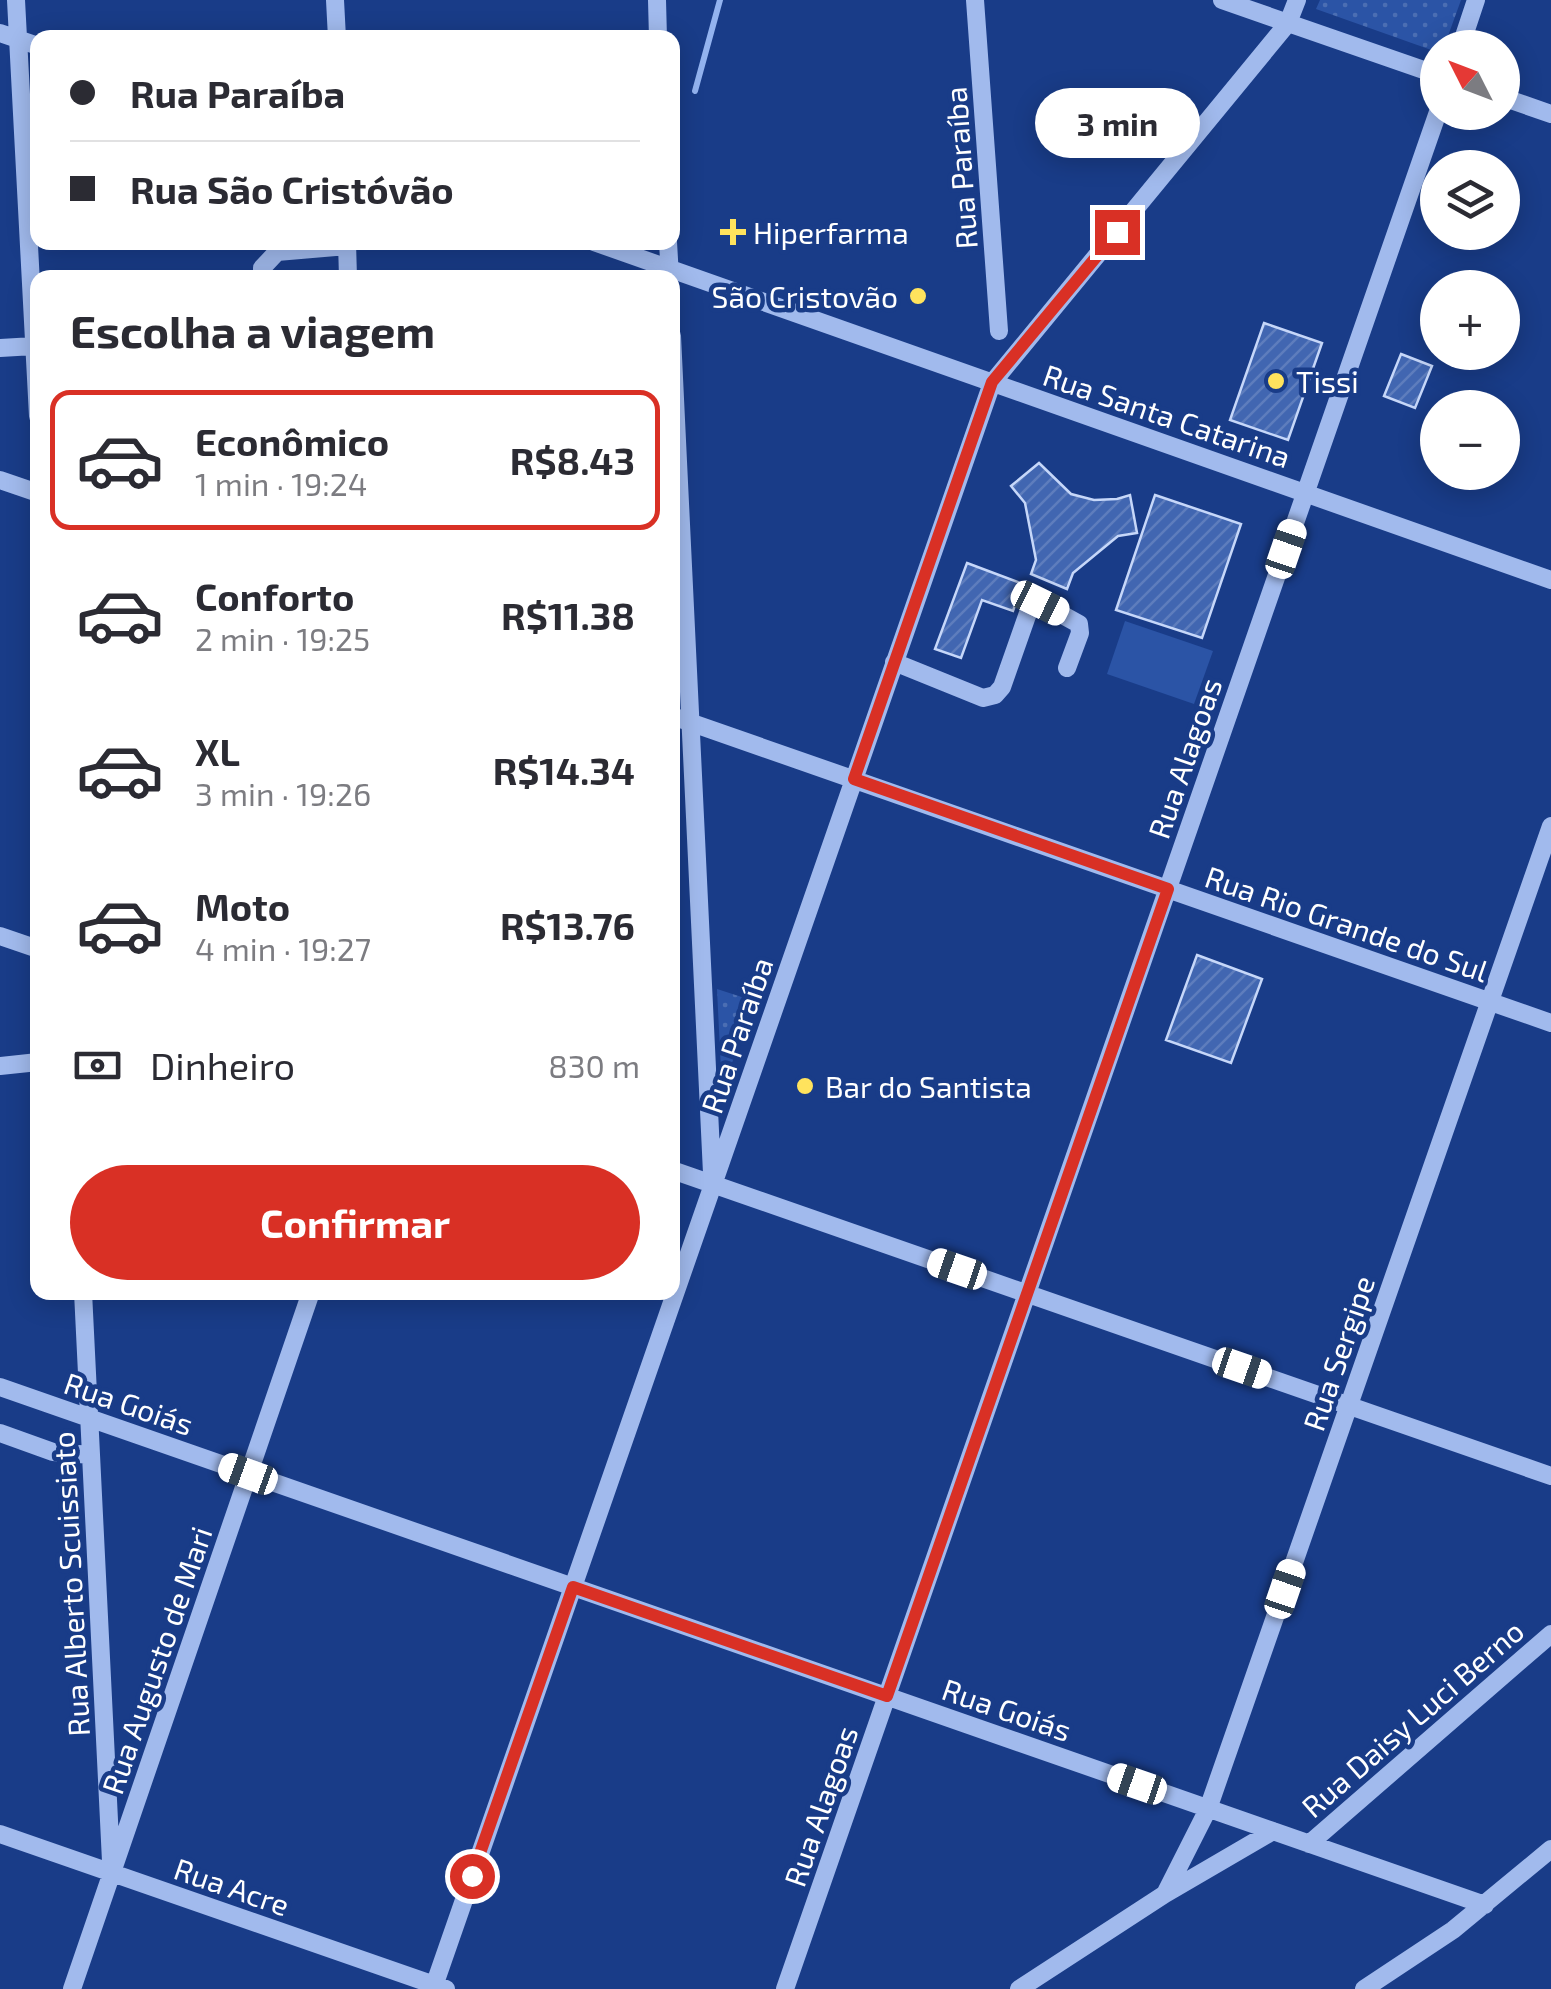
<!DOCTYPE html>
<html lang="pt">
<head>
<meta charset="utf-8">
<style>
	:root { --surface:#fff; --page:#f2f2f3; --text:#2b2b33; --muted:#7c7c81; --line:#e1e1e2; --accent:#d93025 }
	body { margin:0; font-family:"Exo 2",sans-serif; background:var(--page); color:var(--text); height:100vh; display:flex; flex-direction:column; font-size:38px; white-space:nowrap }
	* { box-sizing:border-box; margin:0 }
	p { font-size:32px; color:var(--muted) }
	.icon { flex:none; width:55px; height:55px; fill:none; stroke:currentColor; stroke-width:2; stroke-linecap:round; stroke-linejoin:round }
	.map { position:relative; flex:1; overflow:hidden }
	.side { position:absolute; left:30px; top:270px; width:650px; height:1030px; display:flex; flex-direction:column; background:var(--surface); border-radius:20px; box-shadow:0 5px 25px #0003 }
	.side>* { flex:none }
	.banner { position:absolute; left:30px; top:30px; width:650px; height:220px; border-radius:20px; box-shadow:0 5px 25px #0003; display:grid; align-content:center; height:220px; padding:0 40px; background:var(--surface) }
	.needle { width:65px; rotate:312deg }
	.fabs { position:absolute; left:1420px; top:30px; display:grid; gap:20px }
	.fabs a { display:grid; place-items:center; width:100px; height:100px; border-radius:50%; background:var(--surface); box-shadow:0 5px 25px #0003; font-size:50px }
	.end { position:absolute; width:45px; height:45px; margin:-22px; border:12px solid #d93025; background:#fff; box-shadow:0 0 0 5px #fff }
	.from { border-radius:50% }
	.bubble { position:absolute; height:70px; border-radius:35px; background:var(--surface); box-shadow:0 5px 25px #0003; font-size:32px; font-weight:700; line-height:70px; text-align:center }
	.car { position:absolute; width:30px; height:60px; margin:-30px -15px; border-radius:12px; box-shadow:0 0 8px 2px #0007; background:linear-gradient(#fff 24%,#345 0 40%,#fff 0 76%,#345 0 86%,#fff 0) }
	.banner b { display:flex; align-items:center; gap:35px; height:95px; font-size:38px }
	.banner b+b { border-top:2px solid var(--line) }
	.banner i { width:25px; height:25px; background:var(--text) }
	ul { padding:0; list-style:none }
	li { display:flex; align-items:center; gap:30px; height:140px; margin:0 20px 15px; padding:0 20px; border:5px solid transparent; border-radius:20px }
	li div { flex:1 }
	li b { display:block; font-size:38px }
	li em { font-style:normal; font-weight:700 }
	li.active { border-color:var(--accent) }
	li>.icon { width:90px; height:90px; stroke-width:1.5 }
	h2 { padding:0 40px; font-size:45px; line-height:120px }
	.pay { display:flex; align-items:center; gap:25px; height:110px; padding:0 40px; font-size:38px }
	.pay p { margin-inline-start:auto }
	.button { display:flex; gap:20px; margin-top:auto; padding:20px 40px }
	.button a { flex:1; height:115px; border-radius:60px; background:var(--accent); color:#fff; font-size:40px; font-weight:700; line-height:115px; text-align:center }
	.map>svg:first-child { display:block }
</style>
</head>
<body>
<div class="map">
<svg width="1551" height="1989" viewBox="0 0 1551 1989">
	<defs>
		<pattern id="park-dots" width="8" height="8" patternUnits="userSpaceOnUse" patternTransform="scale(2.5)"><rect width="8" height="8" fill="#2b54a6"/><path d="M2 2h.1M6 6h.1" fill="none" stroke="#4b6eb3" stroke-width="1.8" stroke-linecap="round"/></pattern>
		<pattern id="building-hatch" width="6" height="6" patternUnits="userSpaceOnUse" patternTransform="scale(2.5)"><rect width="6" height="6" fill="#4166b1"/><path d="M-1 1l2-2M0 6l6-6M5 7l2-2" fill="none" stroke="#5e7dbd"/></pattern>
	</defs>
	<rect width="100%" height="100%" fill="#193c88"/>
	<path fill="#2b54a6" d="M1125,621L1213,651L1194,704L1107,674Z"/>
	<path fill="url(#park-dots)" d="M1320,0H1461L1444,47L1438,48L1437,52L1316,9Z
		M717,989L754,1001L722,1091Z"/>
	<g fill="none" stroke-linecap="round" stroke-linejoin="round">
		<path stroke="#93b3ef" stroke-width="6" d="M695,91L720,0"/>
	</g>
	<path fill="url(#building-hatch)" stroke="#c6d7f9" stroke-width="2.5" d="M1264,323L1322,343L1288,440L1230,420Z
		M1401,354L1432,366L1415,408L1384,396Z
		M1039,463L1071,494L1094,500L1117,499L1130,495L1137,533L1118,536L1073,573L1067,589L1031,574L1036,560L1025,503L1011,486Z
		M1155,495L1241,524L1202,638L1116,610Z
		M967,563L1023,584L1013,611L982,600L961,658L935,649Z
		M1197,955L1262,979L1231,1063L1166,1040Z"/>
	<g fill="none" stroke-linecap="round" stroke-linejoin="round">
		<path stroke="#a1baed" stroke-width="18" d="M16,0L38,416
			M335,0L337,38
			M657,0L658,38
			M975,0L999,331
			M1222,0L1438,75
			M0,33L38,46
			M1460,48L1476,0
			M1502,97L1551,114
			M347,242L348,278
			M594,242L1551,580
			M668,242L670,277
			M262,278V268L277,252L347,246
			M672,336L712,1173
			M0,348L34,346
			M0,480L38,493
			M894,662L983,698L995,695L1002,687L1028,613L1034,604L1041,603L1079,624L1080,633L1067,668
			M672,716L1551,1023
			M0,936L38,949
			M0,1066L38,1062
			M672,1170L1551,1476
			M83,1292L111,1861
			M0,1387L1485,1905
			M0,1433L53,1452L91,1455
			M0,1834L446,1989
			M1309,1844L1551,1634
			M1165,1894L1208,1809L1551,826
			M72,1989L311,1292
			M433,1989L992,383L1288,23L1297,0
			M785,1989L1438,112
			M1019,1989L1165,1894L1273,1831
			M1364,1989L1453,1930L1551,1849"/>
	</g>
	<g fill="none" stroke-linecap="round" stroke-linejoin="round">
		<path stroke="#d93025" stroke-width="12" d="M472,1876L573,1587L887,1696L1168,889L854,779L992,382L1117,232"/>
	</g>
	<g fill="#ffe35d" stroke="#193c88" stroke-width="4">
		<path d="M728 217h10v10h10v10h-10v10h-10v-10h-10v-10h10z"/>
		<circle cx="918" cy="296" r="10"/>
		<circle cx="1276" cy="381" r="10"/>
		<circle cx="805" cy="1086" r="10"/>
	</g>
	<g text-anchor="middle" dominant-baseline="central" stroke-width="9" stroke-linejoin="round" paint-order="stroke">
		<g font-size="30" fill="#fff" stroke="#193c88">
			<text transform="translate(960 168) rotate(-94)">Rua Paraíba</text>
			<text transform="translate(1167 415) rotate(19)">Rua Santa Catarina</text>
			<text transform="translate(1184 758) rotate(-71)">Rua Alagoas</text>
			<text transform="translate(1347 923) rotate(19)">Rua Rio Grande do Sul</text>
			<text transform="translate(736 1035) rotate(-71)">Rua Paraíba</text>
			<text transform="translate(1338 1353) rotate(-71)">Rua Sergipe</text>
			<text transform="translate(129 1403) rotate(19)">Rua Goiás</text>
			<text transform="translate(70 1584) rotate(-93)">Rua Alberto Scuissiato</text>
			<text transform="translate(156 1660) rotate(-71)">Rua Augusto de Mari</text>
			<text transform="translate(1007 1709) rotate(19)">Rua Goiás</text>
			<text transform="translate(1412 1718) rotate(-41)">Rua Daisy Luci Berno</text>
			<text transform="translate(820 1806) rotate(-71)">Rua Alagoas</text>
			<text transform="translate(232 1886) rotate(19)">Rua Acre</text>
		</g>
		<g font-size="30" fill="#fff" stroke="#193c88" text-anchor="start">
			<text x="753" y="232">Hiperfarma</text>
			<text x="898" y="296" text-anchor="end">São Cristovão</text>
			<text x="1296" y="381">Tissi</text>
			<text x="825" y="1086">Bar do Santista</text>
		</g>
	</g>
</svg>
<div class="fabs">
<a><svg class="needle" viewBox="-14 -14 28 28"><path d="M0-13l5 13h-10z" fill="#e53935"/><path d="M0 13l5-13h-10z" fill="#7c7c81"/></svg></a>
<a><svg class="icon" aria-label="layers" viewBox="0 0 24 24"><path d="M12 4l9 5-9 5-9-5zM3 14l9 5 9-5"/></svg></a>
<a>+</a>
<a>−</a>
</div>
<i class="end from" style="left:472px;top:1876px"></i>
<i class="end" style="left:1117px;top:232px"></i>
<div class="bubble" style="left:1035px;top:88px;width:165px">3 min</div>
<i class="car" style="left:1286px;top:549px;rotate:19deg"></i>
<i class="car" style="left:1040px;top:603px;rotate:116deg"></i>
<i class="car" style="left:957px;top:1269px;rotate:289deg"></i>
<i class="car" style="left:1242px;top:1368px;rotate:109deg"></i>
<i class="car" style="left:248px;top:1474px;rotate:290deg"></i>
<i class="car" style="left:1285px;top:1589px;rotate:19deg"></i>
<i class="car" style="left:1137px;top:1784px;rotate:289deg"></i>
<div class="banner">
<b><i class="from"></i>Rua Paraíba</b>
<b><i></i>Rua São Cristóvão</b>
</div>
<section class="side">
<h2>Escolha a viagem</h2>
<ul>
<li class="active"><svg class="icon" aria-label="car" viewBox="0 0 24 24"><path d="M5 17H2v-5l4-1 3-4h7l3 4 3 1v5h-3M9 17h6M6 11h13"/><circle cx="7" cy="17" r="2"/><circle cx="17" cy="17" r="2"/></svg><div><b>Econômico</b><p>1 min · 19:24</p></div><em>R$8.43</em></li>
<li><svg class="icon" aria-label="car" viewBox="0 0 24 24"><path d="M5 17H2v-5l4-1 3-4h7l3 4 3 1v5h-3M9 17h6M6 11h13"/><circle cx="7" cy="17" r="2"/><circle cx="17" cy="17" r="2"/></svg><div><b>Conforto</b><p>2 min · 19:25</p></div><em>R$11.38</em></li>
<li><svg class="icon" aria-label="car" viewBox="0 0 24 24"><path d="M5 17H2v-5l4-1 3-4h7l3 4 3 1v5h-3M9 17h6M6 11h13"/><circle cx="7" cy="17" r="2"/><circle cx="17" cy="17" r="2"/></svg><div><b>XL</b><p>3 min · 19:26</p></div><em>R$14.34</em></li>
<li><svg class="icon" aria-label="car" viewBox="0 0 24 24"><path d="M5 17H2v-5l4-1 3-4h7l3 4 3 1v5h-3M9 17h6M6 11h13"/><circle cx="7" cy="17" r="2"/><circle cx="17" cy="17" r="2"/></svg><div><b>Moto</b><p>4 min · 19:27</p></div><em>R$13.76</em></li>
</ul>
<div class="pay"><svg class="icon" aria-label="cash" viewBox="0 0 24 24"><path d="M3 7h18v10H3z"/><circle cx="12" cy="12" r="2"/></svg>Dinheiro<p>830 m</p></div>
<div class="button"><a>Confirmar</a></div>
</section>
</div>
</body>
</html>
